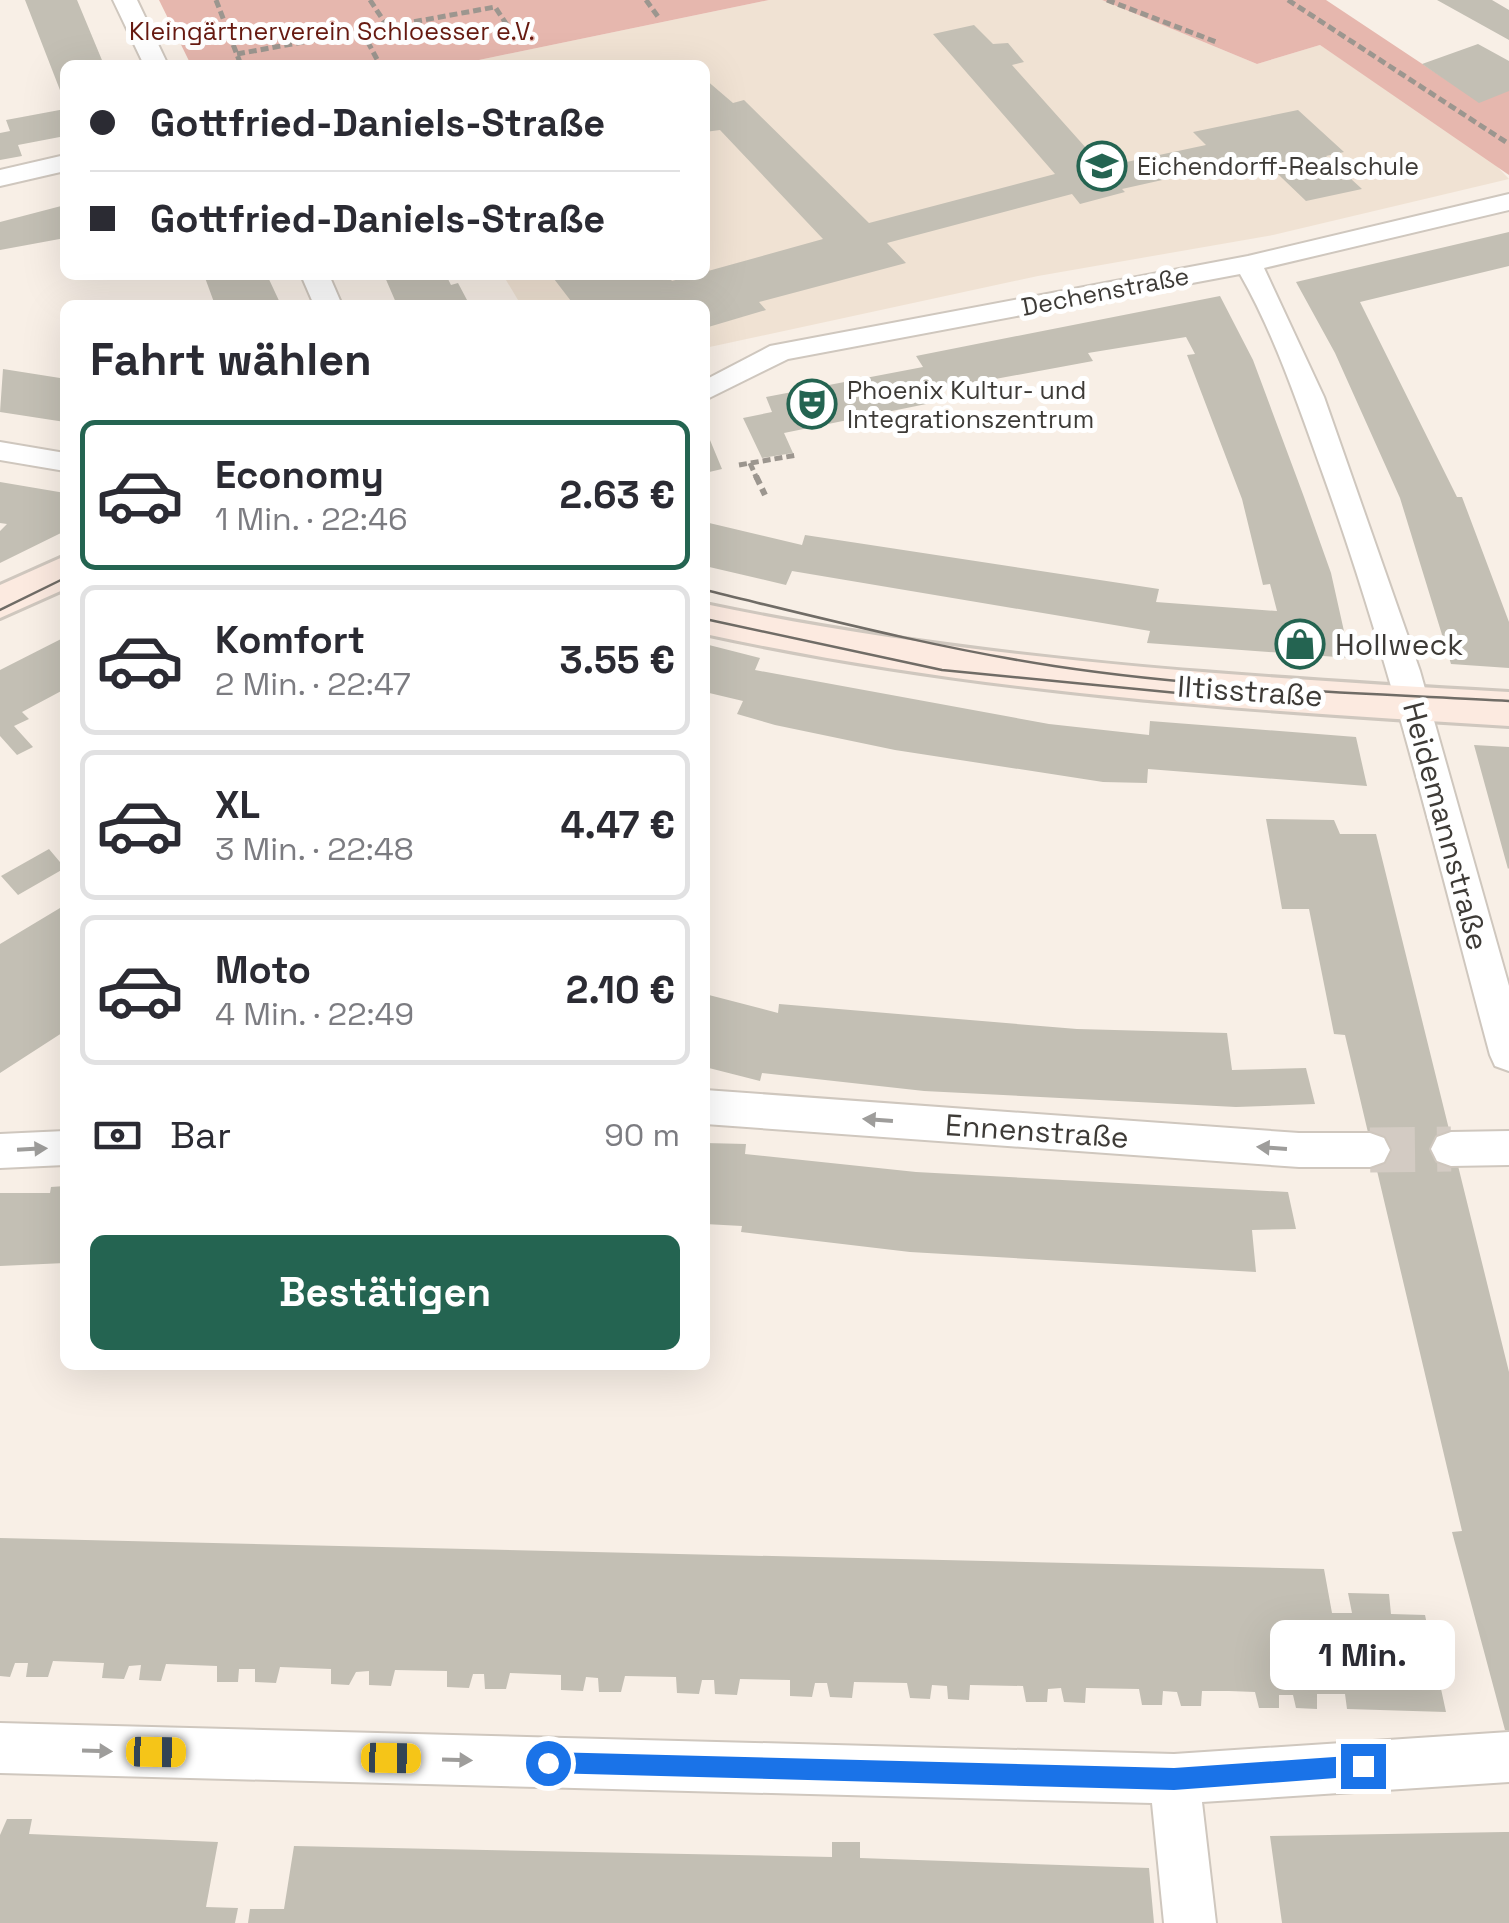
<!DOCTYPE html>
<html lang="de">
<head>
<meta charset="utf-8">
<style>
	:root { --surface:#fff; --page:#f7f7f7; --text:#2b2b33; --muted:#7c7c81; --line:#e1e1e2; --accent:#246451 }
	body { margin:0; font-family:"Space Grotesk",sans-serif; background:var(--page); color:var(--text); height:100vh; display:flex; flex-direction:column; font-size:38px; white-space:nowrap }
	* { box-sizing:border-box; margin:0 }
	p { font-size:32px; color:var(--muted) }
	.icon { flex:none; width:55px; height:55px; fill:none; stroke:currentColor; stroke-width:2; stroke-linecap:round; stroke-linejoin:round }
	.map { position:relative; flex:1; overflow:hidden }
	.drawer { position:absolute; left:60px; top:300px; width:650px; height:1070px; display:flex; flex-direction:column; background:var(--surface); border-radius:15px; box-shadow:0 10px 40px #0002 }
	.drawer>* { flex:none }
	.banner { position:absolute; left:60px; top:60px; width:650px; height:220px; border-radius:15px; box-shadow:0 10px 40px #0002; display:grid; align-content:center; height:220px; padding:0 30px; background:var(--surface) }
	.end { position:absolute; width:45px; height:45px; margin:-22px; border:12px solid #1a73e8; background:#fff; box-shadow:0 0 0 5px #fff }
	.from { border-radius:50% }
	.bubble { position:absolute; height:70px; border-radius:15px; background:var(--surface); box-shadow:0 10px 40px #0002; font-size:32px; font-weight:800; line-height:70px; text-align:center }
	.car { position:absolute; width:30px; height:60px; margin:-30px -15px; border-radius:12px; box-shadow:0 0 8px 2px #0007; background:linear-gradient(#f5c518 24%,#345 0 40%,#f5c518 0 76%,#345 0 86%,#f5c518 0) }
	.banner b { display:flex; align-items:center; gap:35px; height:95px; font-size:38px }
	.banner b+b { border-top:2px solid var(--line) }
	.banner i { width:25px; height:25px; background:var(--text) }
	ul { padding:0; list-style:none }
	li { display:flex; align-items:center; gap:30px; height:150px; margin:0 20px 15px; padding:0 10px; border:5px solid var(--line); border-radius:15px }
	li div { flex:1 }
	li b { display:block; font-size:38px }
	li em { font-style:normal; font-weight:800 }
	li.selected { border-color:var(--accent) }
	li>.icon { width:90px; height:90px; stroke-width:1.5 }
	h2 { padding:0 30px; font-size:45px; line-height:120px }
	.pay { display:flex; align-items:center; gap:25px; height:110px; padding:0 30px; font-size:38px }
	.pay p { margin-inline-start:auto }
	.button { display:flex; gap:20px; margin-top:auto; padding:20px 30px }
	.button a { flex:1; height:115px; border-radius:15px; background:var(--accent); color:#fff; font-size:40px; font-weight:800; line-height:115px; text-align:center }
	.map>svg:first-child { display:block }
</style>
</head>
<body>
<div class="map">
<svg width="1509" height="1923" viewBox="0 0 1509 1923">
	<rect width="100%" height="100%" fill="#f8efe6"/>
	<path fill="#f0e2d3" d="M769,0H1102L1257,64L1320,45L1489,158L1509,179L1273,235L1038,276L705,348V305H521L503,275H705V65H455Z"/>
	<path fill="#e6b7ae" d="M159,0H769L455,65H191Z
		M1102,0H1326L1457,87L1509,91V175L1320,45L1257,64Z"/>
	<path fill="#c3bfb4" d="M25,0H77L104,65H65V103Z
		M1437,0H1492L1509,10V40Z
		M974,25L993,44L1008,43L1024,62L1012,65L1103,167L1206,145L1193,132L1298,110L1344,152L1326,156L1362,189L1306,201L1261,158L1122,189L1125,192L1080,204L1072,194L887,243L906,263L759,302L766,310L705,328V305H574L551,275H667L672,281L823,239L720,130L705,132V79L733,103L744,100L869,223L1055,174L933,34Z
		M1478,44L1509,61V91L1479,103L1422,64Z
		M65,109V136L18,145L22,156L0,160V133L10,131L6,120Z
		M65,205V238L0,250V222Z
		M1509,232V266L1360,302L1457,497H1462L1509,622V668L1451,664L1400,498L1335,353L1296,282Z
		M204,275H267L281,305H215Z
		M384,275H446L451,285L458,283L467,300L462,305H397Z
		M1220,296L1253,360L1304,497L1331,573L1350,658L1147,643L1150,631L792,571L786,585L705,566V522L802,545L805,535L1159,589L1156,602L1277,611L1270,584L1263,585L1242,499L1187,355L1195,354L1186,337L1088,353L1093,361L936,390L941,401L784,433L793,453L762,458L743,418L772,412L766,397L923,367L916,356Z
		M3,369L60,378L65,371V422L0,412Z
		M705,428L722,469L705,473Z
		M0,482L65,493V531L0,563V531L7,524L0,523Z
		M65,637V689L22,712L29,719L14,726L33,747L17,755L0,736V670Z
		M705,644L760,658L755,670L1049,724L1149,735L1150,721L1356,737L1367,786L1148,769L1147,783L1103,782L895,750L775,725L737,714L743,701L705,692Z
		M1474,745L1509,747V868L1508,869Z
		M1266,819L1334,820L1340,834H1376L1509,1372V1730H1505L1452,1532L1462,1531L1345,1035L1334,1034L1309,909H1282Z
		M49,849L65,868L18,895L1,876Z
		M65,905V1031L0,1073V944Z
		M705,994L778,1013L779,1004L1077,1029L1227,1033L1232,1070L1306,1068L1315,1104L1236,1107L924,1091L762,1073L760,1081L705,1067Z
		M705,1143L746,1144L745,1154L916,1172L1288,1192L1296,1229L1252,1230L1256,1272L910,1252L741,1232L742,1226L705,1224Z
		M65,1186V1263L0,1266V1193H50L51,1187Z
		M0,1538L1324,1569L1332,1613H1352L1348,1593L1389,1594L1391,1614L1425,1615L1446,1712L1347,1709L1345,1694H1317V1709L1296,1708L1293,1695H1279V1708H1259L1255,1692L1229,1691H1202L1201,1706H1181L1177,1692L1163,1691L1162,1705H1142L1139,1689L1086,1688L1085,1703L1064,1702L1061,1688L1048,1689L1047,1702H1026L1023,1686L970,1685L969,1700L948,1699L947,1686L932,1685L930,1699L910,1698L907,1683L854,1682L852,1698L830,1697L827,1683H815L812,1697L790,1696V1680L740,1679L737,1695L715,1694L714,1680H702L699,1694L677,1693L676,1677L625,1676L621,1692H599L598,1678L586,1677L583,1691L561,1690V1675L510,1673L506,1689H485L484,1674H473L469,1688L447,1687V1671L395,1670L391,1686L369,1685V1671L356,1672L349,1685L331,1684V1669L280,1667L276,1683L255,1682V1669H239L238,1682H217V1666L166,1664L161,1681L139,1680L141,1665L129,1666L124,1679L102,1678L104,1663L53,1661L48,1677H26L28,1663H15L10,1677L0,1676Z
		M7,1819H32L29,1834L218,1842L206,1907L238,1908L235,1923H0V1835Z
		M1505,1832H1509V1923H1282L1270,1836Z
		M832,1842H860V1858L1149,1868L1154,1923H248L250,1909H284L294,1846L832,1857Z"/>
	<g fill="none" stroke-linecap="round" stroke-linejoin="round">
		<path stroke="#d3cbc3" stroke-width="45" stroke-dasharray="45 22" stroke-linecap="butt" d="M1370,1150L1451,1149"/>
		<g stroke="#cfc7be" stroke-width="4">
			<path id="street" d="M113,0H137L168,65H144Z
				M65,155V171L0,186V170Z
				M1509,194V210L1264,268L1324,397L1420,671L1509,986V1071L1495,1066L1490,1055C1438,862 1392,666 1324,477C1299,408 1276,337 1240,274L788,359L705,400V380L770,346L1248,256Z
				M301,275H329L342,305H314Z
				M0,442L65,453V471L0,460Z
				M705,1090L1299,1133H1370L1384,1138L1390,1150L1384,1162L1370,1167H1299L705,1124Z
				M65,1131V1165L0,1168V1134Z
				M1509,1131V1165L1451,1166L1437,1161L1431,1149L1437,1137L1451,1132Z
				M0,1723L1174,1754L1509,1732V1782L1202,1802L1216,1923H1164L1152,1803L0,1773Z"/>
		</g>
		<g stroke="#cfc7be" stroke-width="6">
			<path id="secondary" d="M65,556V589L0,618V585Z
				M705,604C971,660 1239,677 1509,692V726C1238,710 970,692 705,634Z"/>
		</g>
		<path stroke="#9c968f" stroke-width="5" stroke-dasharray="8 4" stroke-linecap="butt" d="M216,0L241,65
			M370,0L387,26
			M646,0L659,18
			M1107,0L1219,43
			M1288,0L1509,144
			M362,31L380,65
			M237,54L495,7L515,37
			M750,463L757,479
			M739,465L797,455"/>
		<path stroke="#9c968f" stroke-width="6" stroke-dasharray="9 5" stroke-linecap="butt" d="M756,476L765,495"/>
		<use href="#street" fill="#fff" fill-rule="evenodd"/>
		<use href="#secondary" fill="#fceae0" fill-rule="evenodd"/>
		<path stroke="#706c66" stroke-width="2.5" d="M705,590C821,618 936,648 1054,666C1205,689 1357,693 1509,701
			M0,610L65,578
			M705,619L942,670L1198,695"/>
	</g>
	<defs><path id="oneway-solid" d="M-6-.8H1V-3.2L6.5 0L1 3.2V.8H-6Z" transform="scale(2.5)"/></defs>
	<g fill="#9e9d9b">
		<use href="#oneway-solid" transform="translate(878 1120) rotate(-176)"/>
		<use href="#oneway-solid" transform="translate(1272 1148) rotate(-176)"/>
		<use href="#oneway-solid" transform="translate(32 1149) rotate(-3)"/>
		<use href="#oneway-solid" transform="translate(97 1751) rotate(2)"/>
		<use href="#oneway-solid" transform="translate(457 1760) rotate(2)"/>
	</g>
	<path fill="#1a73e8" d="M548,1752L1174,1768L1363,1755L1374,1766L1363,1776L1174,1790L548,1773L537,1763Z"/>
	<defs>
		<g id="school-ring" transform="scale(2.5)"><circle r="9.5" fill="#fff" stroke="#246451" stroke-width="1.5"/><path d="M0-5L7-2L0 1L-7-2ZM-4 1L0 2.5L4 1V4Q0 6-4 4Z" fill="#246451"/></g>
		<g id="theatre-ring" transform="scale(2.5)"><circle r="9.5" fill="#fff" stroke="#246451" stroke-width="1.5"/><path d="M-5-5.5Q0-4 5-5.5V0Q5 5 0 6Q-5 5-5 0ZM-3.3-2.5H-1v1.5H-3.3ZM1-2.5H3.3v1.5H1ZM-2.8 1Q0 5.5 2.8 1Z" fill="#246451"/></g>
		<g id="shop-ring" transform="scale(2.5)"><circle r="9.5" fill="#fff" stroke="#246451" stroke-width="1.5"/><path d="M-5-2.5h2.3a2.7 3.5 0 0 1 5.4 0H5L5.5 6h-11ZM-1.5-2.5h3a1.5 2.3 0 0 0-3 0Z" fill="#246451"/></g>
	</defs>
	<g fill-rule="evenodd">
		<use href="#school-ring" x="1102" y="166"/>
		<use href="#theatre-ring" x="812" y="404"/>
		<use href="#shop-ring" x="1300" y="644"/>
	</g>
	<g text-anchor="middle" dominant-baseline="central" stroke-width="10" stroke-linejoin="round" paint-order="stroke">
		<g font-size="25" fill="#671a11" stroke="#fff">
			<text x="332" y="31">Kleingärtnerverein Schloesser e.V.</text>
		</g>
		<g font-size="25" fill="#3e3b37" stroke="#fff" text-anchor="start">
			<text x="1137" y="166">Eichendorff-Realschule</text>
			<text x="847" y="390">Phoenix Kultur- und<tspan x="847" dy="29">Integrationszentrum</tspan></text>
		</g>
		<g font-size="25" fill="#3e3b37" stroke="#fff">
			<text transform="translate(1105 291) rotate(-11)">Dechenstraße</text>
		</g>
		<g font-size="30" fill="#3e3b37" stroke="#fff" text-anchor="start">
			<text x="1335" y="644">Hollweck</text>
		</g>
		<g font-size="30" fill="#3e3b37" stroke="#fff">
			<text transform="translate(1250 691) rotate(4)">Iltisstraße</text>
			<text transform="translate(1446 826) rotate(75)">Heidemannstraße</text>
			<text transform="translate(1037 1131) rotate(4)">Ennenstraße</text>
		</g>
	</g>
</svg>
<i class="end from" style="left:548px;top:1763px"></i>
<i class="end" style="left:1363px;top:1766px"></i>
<div class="bubble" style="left:1270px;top:1620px;width:185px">1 Min.</div>
<i class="car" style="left:156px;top:1752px;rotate:91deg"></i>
<i class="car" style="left:391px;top:1758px;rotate:91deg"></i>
<div class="banner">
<b><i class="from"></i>Gottfried-Daniels-Straße</b>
<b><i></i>Gottfried-Daniels-Straße</b>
</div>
<section class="drawer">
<h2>Fahrt wählen</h2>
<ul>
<li class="selected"><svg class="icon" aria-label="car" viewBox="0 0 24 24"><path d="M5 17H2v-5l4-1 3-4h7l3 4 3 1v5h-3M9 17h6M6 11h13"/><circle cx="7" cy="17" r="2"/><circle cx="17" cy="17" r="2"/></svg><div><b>Economy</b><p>1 Min. · 22:46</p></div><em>2.63 €</em></li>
<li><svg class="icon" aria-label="car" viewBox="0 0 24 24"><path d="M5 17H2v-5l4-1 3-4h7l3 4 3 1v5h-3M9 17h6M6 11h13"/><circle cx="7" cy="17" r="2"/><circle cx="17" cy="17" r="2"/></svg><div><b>Komfort</b><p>2 Min. · 22:47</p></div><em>3.55 €</em></li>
<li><svg class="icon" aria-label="car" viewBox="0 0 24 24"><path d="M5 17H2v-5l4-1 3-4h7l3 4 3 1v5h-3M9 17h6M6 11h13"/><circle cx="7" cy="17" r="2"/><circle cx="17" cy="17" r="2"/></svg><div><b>XL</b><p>3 Min. · 22:48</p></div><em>4.47 €</em></li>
<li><svg class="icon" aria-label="car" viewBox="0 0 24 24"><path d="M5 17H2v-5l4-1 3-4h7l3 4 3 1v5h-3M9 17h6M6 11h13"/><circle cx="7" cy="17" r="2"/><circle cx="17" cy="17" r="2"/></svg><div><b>Moto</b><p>4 Min. · 22:49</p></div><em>2.10 €</em></li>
</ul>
<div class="pay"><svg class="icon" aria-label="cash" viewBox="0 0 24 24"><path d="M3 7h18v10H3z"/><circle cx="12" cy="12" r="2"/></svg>Bar<p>90 m</p></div>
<div class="button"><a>Bestätigen</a></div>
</section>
</div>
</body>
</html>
